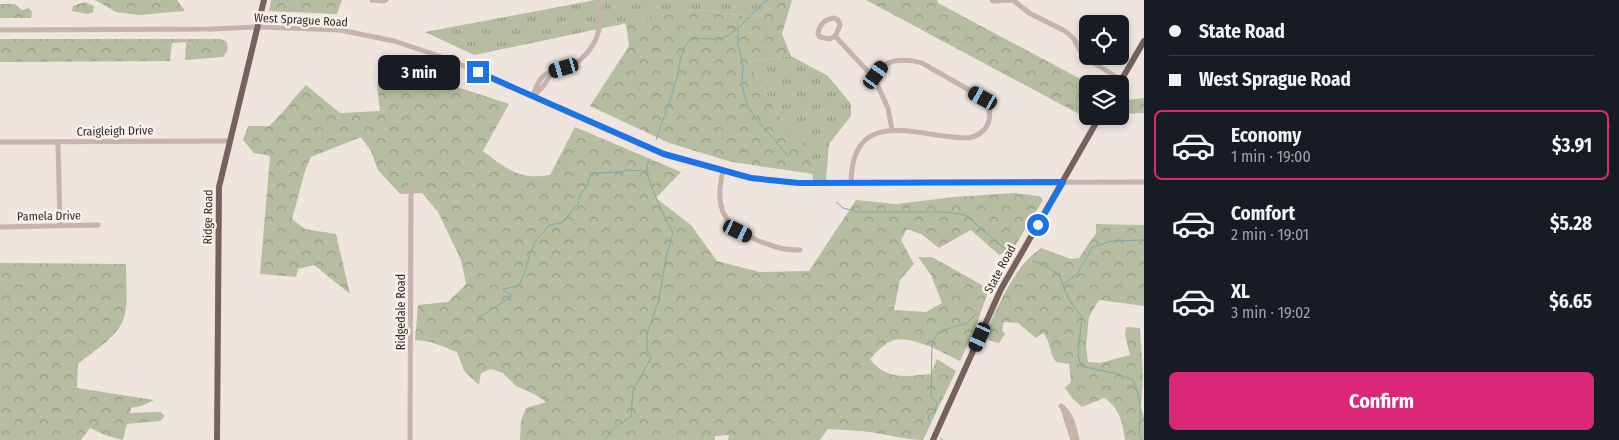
<!DOCTYPE html>
<html lang="en">
<head>
<meta charset="utf-8">
<style>
	:root { --surface:#171b24; --page:#20242c; --text:#f1f3f6; --muted:#9ea1a6; --line:#363941; --accent:#db2777 }
	body { margin:0; font-family:"Fira Sans Condensed",sans-serif; background:var(--page); color:var(--text); height:100vh; display:flex; flex-direction:column; font-size:19px; white-space:nowrap }
	* { box-sizing:border-box; margin:0 }
	p { font-size:16px; color:var(--muted) }
	.icon { flex:none; width:28px; height:28px; fill:none; stroke:currentColor; stroke-width:2; stroke-linecap:round; stroke-linejoin:round }
	.map { position:relative; flex:1; overflow:hidden }
	.details { display:flex; flex-direction:column; background:var(--surface); width:475px }
	.details>* { flex:none }
	.banner { display:grid; align-content:center; height:110px; padding:0 25px; background:var(--surface) }
	.buttons { position:absolute; left:1079px; top:15px; display:grid; gap:10px }
	.buttons a { display:grid; place-items:center; width:50px; height:50px; border-radius:8px; background:var(--surface); box-shadow:0 2px 8px #0003; font-size:25px }
	.end { position:absolute; width:22px; height:22px; margin:-11px; border:6px solid #1a73e8; background:#fff; box-shadow:0 0 0 2px #fff }
	.from { border-radius:50% }
	.bubble { position:absolute; height:35px; border-radius:8px; background:var(--surface); box-shadow:0 2px 8px #0003; font-size:16px; font-weight:700; line-height:35px; text-align:center }
	.car { position:absolute; width:15px; height:30px; margin:-15px -8px; border-radius:6px; box-shadow:0 0 4px 1px #0007; background:linear-gradient(#222 24%,#8ab4d8 0 40%,#222 0 76%,#8ab4d8 0 86%,#222 0) }
	.banner b { display:flex; align-items:center; gap:18px; height:48px; font-size:19px }
	.banner b+b { border-top:1px solid var(--line) }
	.banner i { width:12px; height:12px; background:var(--text) }
	ul { padding:0; list-style:none }
	li { display:flex; align-items:center; gap:15px; height:70px; margin:0 10px 8px; padding:0 15px; border:2px solid transparent; border-radius:8px }
	li div { flex:1 }
	li b { display:block; font-size:19px }
	li em { font-style:normal; font-weight:700 }
	li.current { border-color:var(--accent) }
	li>.icon { width:45px; height:45px; stroke-width:1.5 }
	.action { display:flex; gap:10px; margin-top:auto; padding:10px 25px }
	.action a { flex:1; height:58px; border-radius:8px; background:var(--accent); color:#fff; font-size:20px; font-weight:700; line-height:58px; text-align:center }
	main { display:flex; flex:1; min-height:0 }
	.map>svg:first-child { display:block }
</style>
</head>
<body>
<main>
<div class="map">
<svg width="1144" height="440" viewBox="0 0 1144 440">
	<defs>
		<pattern id="grass-tufts" width="24" height="20" patternUnits="userSpaceOnUse" patternTransform="scale(1.25)"><rect width="24" height="20" fill="#b7bda0"/><path d="M3 7l-1-3M5 7V3M7 7l1-3M15 17l-1-3M17 17v-4M19 17l1-3" fill="none" stroke="#969a83"/></pattern>
		<pattern id="forest-crowns" width="20" height="18" patternUnits="userSpaceOnUse" patternTransform="scale(1.25)"><rect width="20" height="18" fill="#b7bda0"/><path d="M2 6a3 3 0 1 1 6 0M12 15a3 3 0 1 1 6 0" fill="none" stroke="#969a83"/></pattern>
	</defs>
	<rect width="100%" height="100%" fill="#f0e5de"/>
	<path fill="url(#grass-tufts)" d="M595,0H773L758,18L694,9L474,55L425,32Z
		M791,56L828,76L851,104V116L829,144L826,180H813L811,156L777,112L748,62Z"/>
	<path fill="url(#forest-crowns)" d="M95,0H177L185,11L139,15L116,12Z
		M271,0H342L337,14L269,11Z
		M773,0H792L782,34L791,56L748,62L777,112L811,156L813,174L732,162L669,143L590,106L629,46L626,23L694,9L758,18Z
		M866,0H937L938,3L1090,84H1088V116H1095L1092,121Z
		M85,2L94,6L93,12L88,14L72,11L73,6Z
		M0,4H15L22,10L29,8L32,12L31,18H0Z
		M0,39H220L226,41C229,48 228,51 223,57L185,60L186,42L172,43L170,61L0,62Z
		M405,66L431,68L445,83L509,104L483,151C507,169 519,180 550,175L575,127L681,172L656,198L691,225L717,261L760,272L809,271L856,200L896,204L954,197L1015,193L1039,196L1043,200L1015,246L999,255L971,230L939,248L921,234L907,229L901,240L914,264L900,280L894,310L926,312L942,303L931,275L918,257H932L989,289L976,326L960,361C944,353 912,335 894,340C884,343 877,352 870,359C886,381 908,376 931,374L937,359L956,371L923,440C910,440 900,437 887,435C868,431 848,430 828,429L820,440H728L729,435L715,436V440H520L521,421L526,408L546,402L536,395L516,386L503,373L491,369L481,373L479,385L464,371L457,352L431,342L415,340L418,305L448,302L466,284L461,260L438,212L422,193L400,194L378,170L371,151L361,137L311,157L305,171L292,219L305,229L336,234L350,294L314,265L298,269L296,277L260,274L270,156L254,153L243,140L248,126H269C283,114 293,98 306,85L340,113L380,111L377,85Z
		M1144,98V113L1120,114V101Z
		M1096,224L1144,225V306L1099,300L1089,317L1086,346L1088,362L1100,363L1130,355L1125,335L1126,327L1140,328L1143,377L1141,407L1144,417V440H1125C1123,423 1119,407 1104,398L1082,407L1072,398L1065,388L1071,382L1069,364L1056,362C1048,351 1052,343 1043,333L1036,338L1018,323L1004,322L1002,330L1005,334L999,343L990,341L984,334C1000,305 1013,267 1041,248L1071,259L1079,258L1096,233Z
		M0,263L126,264C126,278 128,301 125,314C120,337 94,350 78,364L77,388L154,400L144,405L131,408L130,413L160,412L165,416L160,421L127,424L123,440L105,435L90,428L81,440H0Z"/>
	<g fill="none" stroke-linecap="round" stroke-linejoin="round">
		<path stroke="#80a9a6" stroke-width="1" d="M738,28V45L743,65L742,84L746,101L753,115L788,156
			M656,140C662,120 671,101 676,81C680,69 679,50 689,41C694,36 714,41 723,38C737,32 755,11 767,0
			M836,202L843,208L859,212H944L965,215L1004,248L1010,251
			M1033,261L1042,264L1060,275C1063,290 1071,305 1082,316L1078,355L1081,366L1118,374L1133,380C1142,398 1140,416 1139,436L1142,440
			M1063,285L1076,275L1093,247L1112,241L1144,240
			M478,318L511,297L510,294L504,291L503,289L518,286C527,273 527,258 534,244C538,236 545,232 549,225L561,223L568,216L578,204L579,197L588,184L589,178L596,173L623,172L626,170L647,171
			M929,421L928,418L930,414L935,412L937,402L931,397L932,343L937,334L953,327L966,324L976,314
			M940,438L943,440
			M605,440C610,429 621,423 631,417L633,390L651,358L647,350V334L659,299L666,257L673,233C666,221 646,179 647,167C647,164 649,161 650,159"/>
		<path stroke="#c6b4ab" stroke-width="5" d="M372,0L384,1L386,0
			M992,0L993,1L1013,0
			M1013,0L1029,13L1065,31L1074,39L1083,56L1121,80
			M834,18L838,20L840,25L836,35L830,39L820,37L818,34C819,25 825,19 834,18Z
			M0,30L212,29L258,27L340,30L394,41L448,59L664,155L751,178L799,183L1144,182
			M835,36L874,78L888,108L892,130
			M533,96C542,67 549,75 573,65C577,63 582,58 585,55C601,39 601,21 601,0
			M534,96L544,85L553,71
			M0,142L229,141
			M58,142L60,226
			M723,171C714,208 723,226 759,241C775,247 782,250 800,250
			M851,183C852,103 920,138 968,138C989,134 996,115 983,98L922,63C910,59 891,58 881,68C878,71 876,75 874,78
			M0,227L98,225
			M1061,406C1072,415 1074,426 1077,440
			M1063,409L1073,440
			M410,440L411,184"/>
		<path stroke="#75625d" stroke-width="6" d="M1119,84L1144,41
			M217,440L219,187L264,0
			M933,440L1001,289L1100,116"/>
	</g>
	<g fill="none" stroke-linecap="round" stroke-linejoin="round">
		<path stroke="#1a73e8" stroke-width="6" d="M478,72L664,154L751,178L799,183L1063,182L1038,225"/>
	</g>
	<g text-anchor="middle" dominant-baseline="central" stroke-width="5" stroke-linejoin="round" paint-order="stroke">
		<g font-size="12" fill="#352c2a" stroke="#f8f0ea">
			<text transform="translate(301 20) rotate(3)">West Sprague Road</text>
			<text transform="translate(115 131) rotate(-1)">Craigleigh Drive</text>
			<text transform="translate(49 216) rotate(-1)">Pamela Drive</text>
			<text transform="translate(208 217) rotate(-89)">Ridge Road</text>
			<text transform="translate(1000 269) rotate(-62)">State Road</text>
			<text transform="translate(401 312) rotate(-90)">Ridgedale Road</text>
		</g>
	</g>
</svg>
<div class="buttons">
<a><svg class="icon" aria-label="locate" viewBox="0 0 24 24"><circle cx="12" cy="12" r="6"/><path d="M12 2v4M12 18v4M2 12h4M18 12h4"/></svg></a>
<a><svg class="icon" aria-label="layers" viewBox="0 0 24 24"><path d="M12 4l9 5-9 5-9-5zM3 14l9 5 9-5"/></svg></a>
</div>
<i class="end from" style="left:1038px;top:225px"></i>
<i class="end" style="left:478px;top:72px"></i>
<div class="bubble" style="left:378px;top:55px;width:82px">3 min</div>
<i class="car" style="left:564px;top:68px;rotate:254deg"></i>
<i class="car" style="left:876px;top:75px;rotate:36deg"></i>
<i class="car" style="left:983px;top:98px;rotate:299deg"></i>
<i class="car" style="left:738px;top:231px;rotate:116deg"></i>
<i class="car" style="left:980px;top:337px;rotate:204deg"></i>
</div>
<section class="details">
<div class="banner">
<b><i class="from"></i>State Road</b>
<b><i></i>West Sprague Road</b>
</div>
<ul>
<li class="current"><svg class="icon" aria-label="car" viewBox="0 0 24 24"><path d="M5 17H2v-5l4-1 3-4h7l3 4 3 1v5h-3M9 17h6M6 11h13"/><circle cx="7" cy="17" r="2"/><circle cx="17" cy="17" r="2"/></svg><div><b>Economy</b><p>1 min · 19:00</p></div><em>$3.91</em></li>
<li><svg class="icon" aria-label="car" viewBox="0 0 24 24"><path d="M5 17H2v-5l4-1 3-4h7l3 4 3 1v5h-3M9 17h6M6 11h13"/><circle cx="7" cy="17" r="2"/><circle cx="17" cy="17" r="2"/></svg><div><b>Comfort</b><p>2 min · 19:01</p></div><em>$5.28</em></li>
<li><svg class="icon" aria-label="car" viewBox="0 0 24 24"><path d="M5 17H2v-5l4-1 3-4h7l3 4 3 1v5h-3M9 17h6M6 11h13"/><circle cx="7" cy="17" r="2"/><circle cx="17" cy="17" r="2"/></svg><div><b>XL</b><p>3 min · 19:02</p></div><em>$6.65</em></li>
</ul>
<div class="action"><a>Confirm</a></div>
</section>
</main>
</body>
</html>
